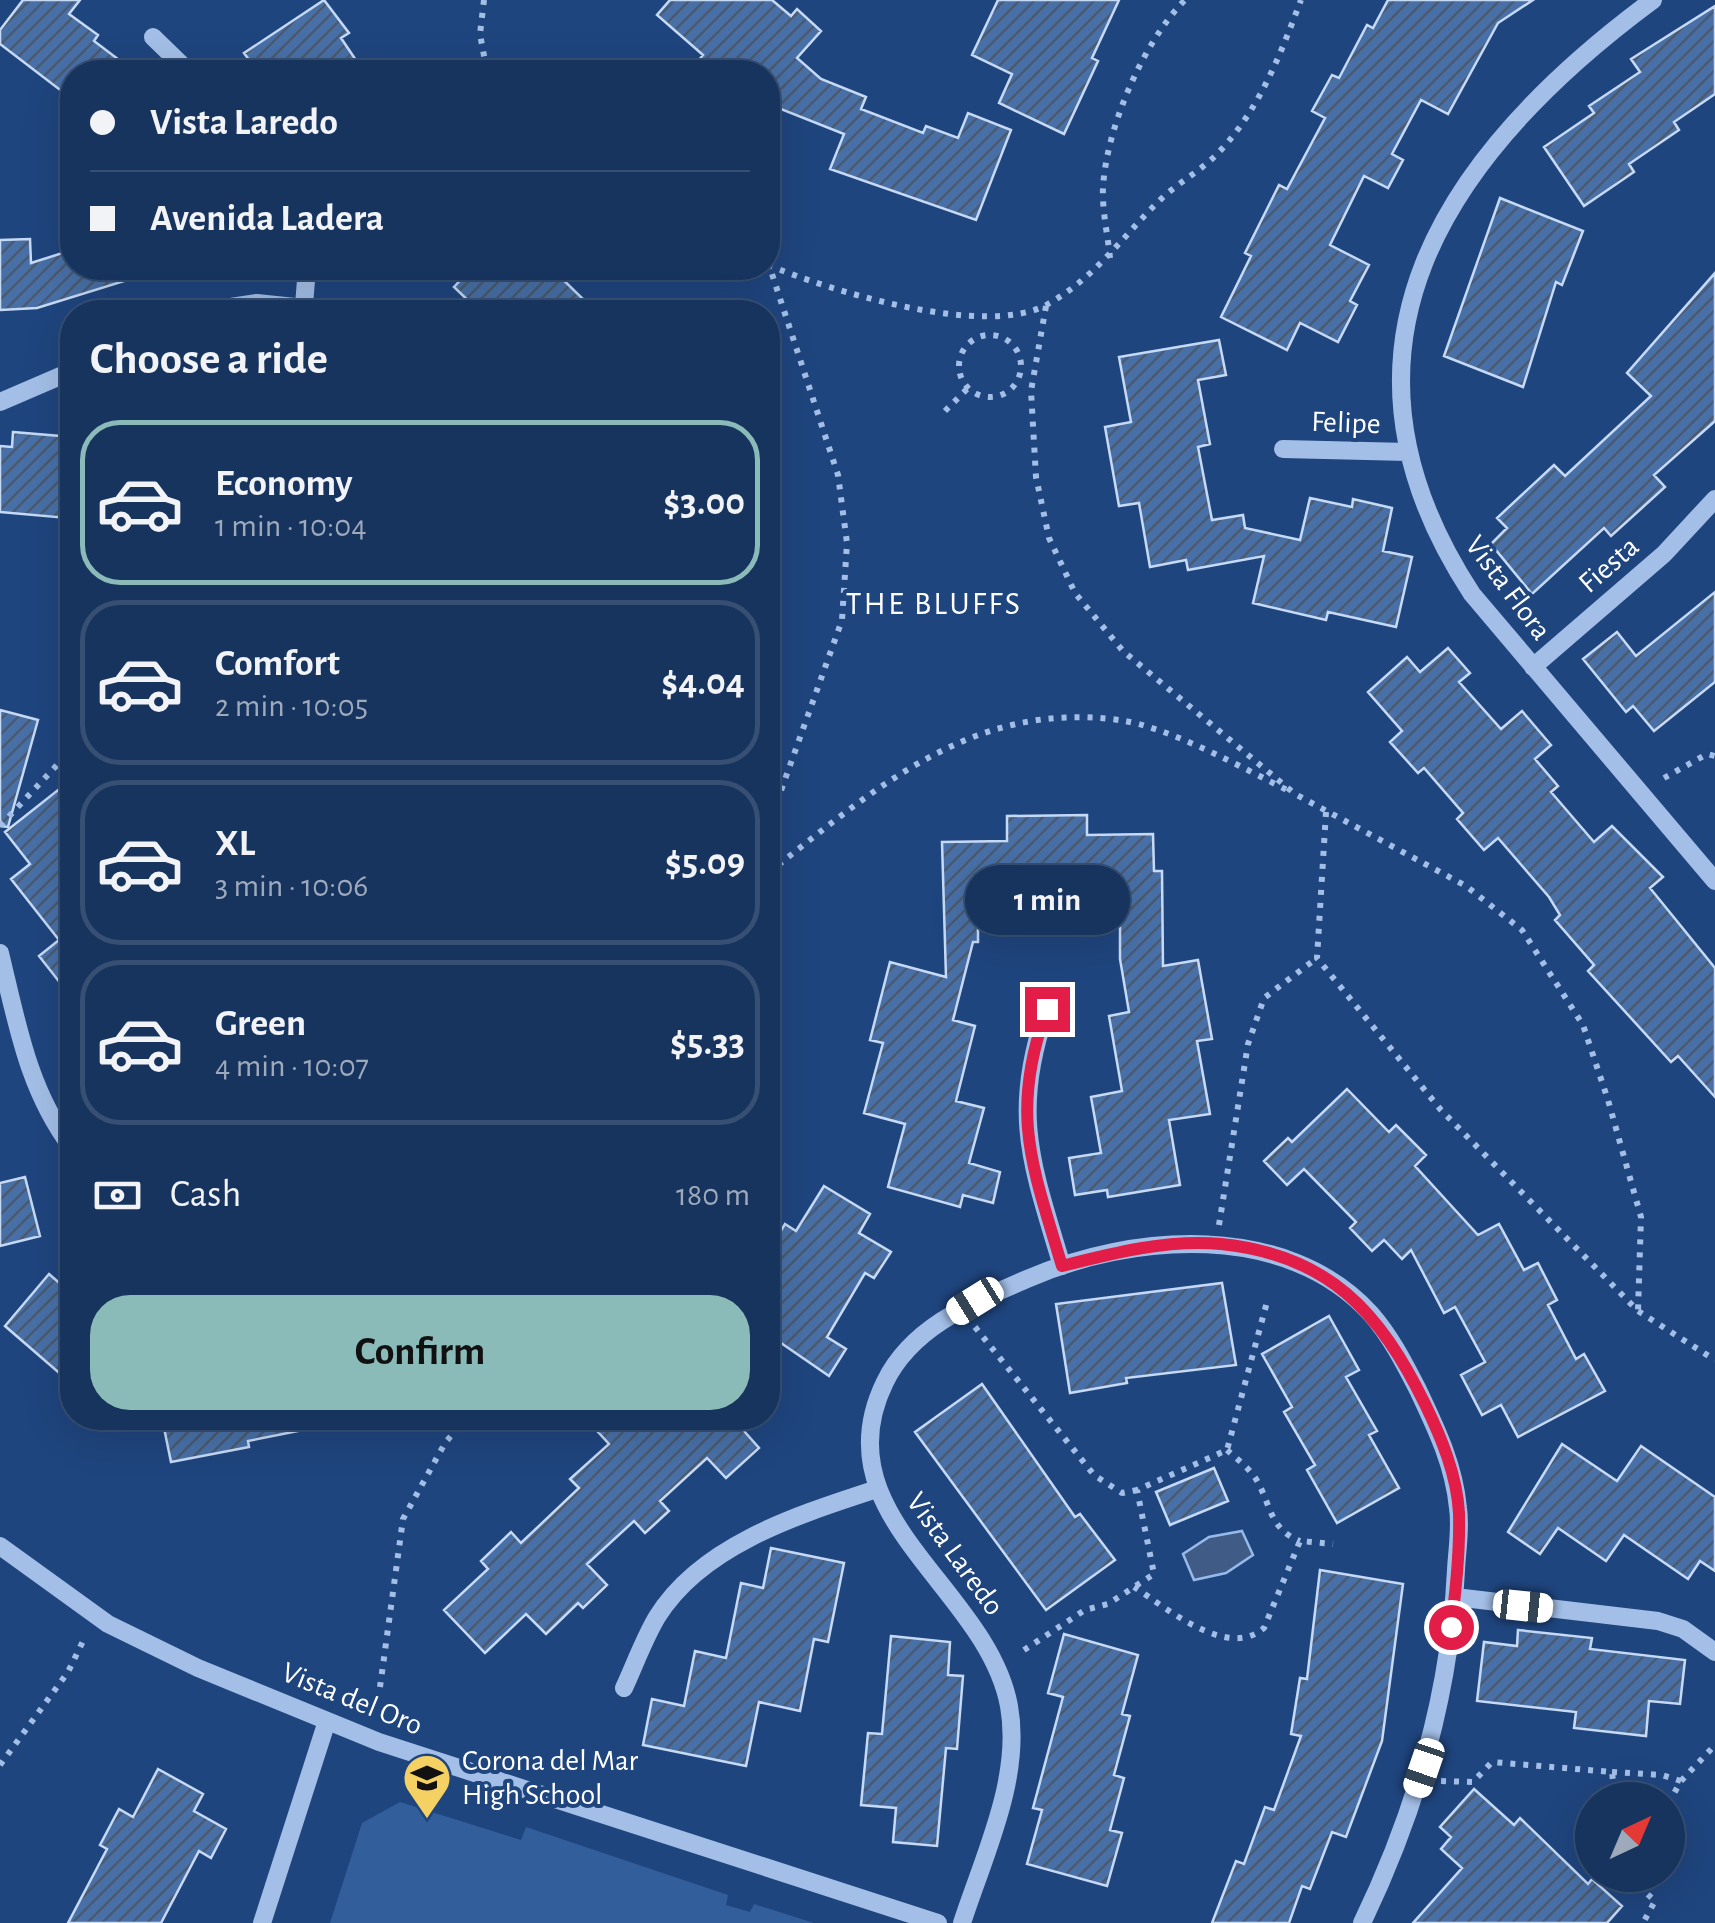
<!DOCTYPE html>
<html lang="en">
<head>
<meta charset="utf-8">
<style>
	:root { --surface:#17345e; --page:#203c64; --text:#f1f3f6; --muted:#9eaabc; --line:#364f73; --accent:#8bbbb9 }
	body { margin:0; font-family:"Alegreya Sans",sans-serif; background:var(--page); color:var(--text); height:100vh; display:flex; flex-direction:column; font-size:38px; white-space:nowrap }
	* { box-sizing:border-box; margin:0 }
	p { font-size:32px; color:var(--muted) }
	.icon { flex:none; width:55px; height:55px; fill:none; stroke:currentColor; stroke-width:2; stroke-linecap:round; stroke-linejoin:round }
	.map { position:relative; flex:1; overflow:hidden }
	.panel { position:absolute; left:60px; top:300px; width:720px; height:1130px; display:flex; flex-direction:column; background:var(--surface); border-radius:40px; box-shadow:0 10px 40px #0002,0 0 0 2px var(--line) }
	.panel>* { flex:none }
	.hud { position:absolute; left:60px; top:60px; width:720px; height:220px; border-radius:40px; box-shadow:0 10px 40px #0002,0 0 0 2px var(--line); display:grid; align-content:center; height:220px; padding:0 30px; background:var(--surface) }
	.needle { width:65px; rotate:44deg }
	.tools { position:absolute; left:1575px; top:1782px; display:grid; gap:20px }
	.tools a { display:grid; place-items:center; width:110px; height:110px; border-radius:50%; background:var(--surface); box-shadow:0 10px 40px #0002,0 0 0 2px var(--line); font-size:50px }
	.end { position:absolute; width:45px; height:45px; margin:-22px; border:12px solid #e11d48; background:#fff; box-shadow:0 0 0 5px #fff }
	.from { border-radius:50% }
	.bubble { position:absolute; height:70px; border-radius:35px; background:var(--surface); box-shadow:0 10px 40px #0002,0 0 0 2px var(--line); font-size:32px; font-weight:700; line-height:70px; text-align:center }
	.car { position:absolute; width:30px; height:60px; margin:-30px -15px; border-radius:12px; box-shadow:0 0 8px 2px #0007; background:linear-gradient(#fff 24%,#345 0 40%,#fff 0 76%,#345 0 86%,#fff 0) }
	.hud b { display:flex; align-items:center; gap:35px; height:95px; font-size:38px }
	.hud b+b { border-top:2px solid var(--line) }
	.hud i { width:25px; height:25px; background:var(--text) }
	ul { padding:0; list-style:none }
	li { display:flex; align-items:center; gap:30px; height:165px; margin:0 20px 15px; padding:0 10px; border:5px solid var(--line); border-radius:40px }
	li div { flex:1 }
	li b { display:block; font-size:38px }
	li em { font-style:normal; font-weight:700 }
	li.selected { border-color:var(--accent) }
	li>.icon { width:90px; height:90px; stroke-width:1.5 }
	h2 { padding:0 30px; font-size:45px; line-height:120px }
	.pay { display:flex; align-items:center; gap:25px; height:110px; padding:0 30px; font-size:38px }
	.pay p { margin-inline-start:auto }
	.cta { display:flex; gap:20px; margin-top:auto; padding:20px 30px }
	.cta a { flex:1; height:115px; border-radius:40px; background:var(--accent); color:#111; font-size:40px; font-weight:700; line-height:115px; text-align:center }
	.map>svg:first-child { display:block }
</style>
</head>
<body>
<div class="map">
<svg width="1715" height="1923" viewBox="0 0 1715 1923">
	<defs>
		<pattern id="building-hatch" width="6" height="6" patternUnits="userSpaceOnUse" patternTransform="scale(2.5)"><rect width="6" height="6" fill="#4870a7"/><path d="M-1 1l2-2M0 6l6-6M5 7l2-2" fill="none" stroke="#4a5a70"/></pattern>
	</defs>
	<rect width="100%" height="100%" fill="#1f457e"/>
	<path fill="#325e9c" d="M400,1802L521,1840L526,1827L728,1895L726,1905L750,1912L754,1904L814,1923H330L362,1823Z"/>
	<path fill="#405c86" stroke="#96bae9" stroke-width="2.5" d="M1242,1531L1253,1555L1226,1573L1194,1580L1183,1554L1209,1537Z"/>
	<path fill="url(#building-hatch)" stroke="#c6daf6" stroke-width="2.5" d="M23,0H80L69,14L98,35L94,41L135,72H72V99L0,44V30Z
		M324,0L349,33L341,38L364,72H258L244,53Z
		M670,0H772L791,16L797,9L821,31L797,58L821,79L866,97L861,109L923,133L926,126L958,138L968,113L1011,130L976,220L830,169L844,134L768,104V72H711L698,61L703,55L657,15Z
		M998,0H1119L1092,58L1098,61L1064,134L999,103L1012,74L972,55Z
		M1388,0H1533L1498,23L1448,114L1421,100L1392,154L1403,160L1388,188L1364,176L1330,245L1369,265L1350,301L1357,305L1338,342L1300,323L1287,350L1221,317L1251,256L1245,253L1279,185L1287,189L1325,118L1312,111L1332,75L1339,78L1367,25L1373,28Z
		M1715,6V94L1674,122L1679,130L1629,164L1634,172L1584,206L1544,147L1594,113L1589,106L1640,72L1631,59Z
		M1500,198L1583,231L1562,285L1556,282L1523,387L1444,356Z
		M30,239L31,263L72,250V268H146L147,274L37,308L0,310V240Z
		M472,268H551L582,298L568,312H480L454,287Z
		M1715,273V421L1654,475L1665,487L1611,536L1604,528L1532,594L1491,544L1507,528L1497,518L1554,465L1565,476L1651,396L1627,373Z
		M1219,340L1226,375L1198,380L1210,444L1198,447L1212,520L1243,515L1245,528L1300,540L1310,498L1352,507L1353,499L1392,508L1383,551L1412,557L1396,627L1328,612L1326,620L1253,603L1264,556L1188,570L1186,560L1150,567L1139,503L1119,506L1105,427L1131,422L1119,357Z
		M13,432L72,437L67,518L0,512V446L12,447Z
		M1715,592V682L1654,731L1633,706L1626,712L1583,659L1617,632L1636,656Z
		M1448,648L1470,673L1459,682L1501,729L1522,711L1551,745L1535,759L1558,786L1551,792L1594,842L1612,826L1663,877L1650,888L1715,968V1097L1678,1056L1671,1062L1588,971L1594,965L1555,920L1560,915L1549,897L1498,838L1484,850L1457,819L1463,813L1424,768L1418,773L1390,742L1402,731L1368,692L1407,657L1420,672Z
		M0,710L38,720L8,827L0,826Z
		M72,779V998L39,956L59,940L11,879L30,864L5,832Z
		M1087,815V835L1153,834L1154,871H1162L1163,966L1198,960L1212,1039L1197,1041L1210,1114L1169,1120L1180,1185L1108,1197L1107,1190L1075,1195L1069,1158L1101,1153L1091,1097L1122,1091L1109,1016L1129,1012L1120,959V902L1043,903V914L978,915V942H973L953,1020L975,1026L956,1101L984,1108L969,1163L1000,1172L993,1203L963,1195L960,1207L888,1187L905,1124L864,1113L883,1043L870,1040L890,962L946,977L942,842L1007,841V816Z
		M1347,1089L1389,1132L1396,1125L1426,1155L1415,1166L1478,1235L1499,1224L1524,1270L1538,1263L1557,1300L1548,1305L1576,1359L1584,1354L1605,1391L1518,1437L1501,1405L1482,1415L1461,1375L1485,1362L1455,1307L1444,1313L1411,1250L1402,1259L1384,1240L1372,1251L1350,1228L1356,1222L1304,1169L1287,1185L1264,1161L1288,1138L1292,1142Z
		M25,1177L40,1236L0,1246V1183Z
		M824,1186L870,1214L859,1233L891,1252L874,1278L865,1273L827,1337L846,1349L829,1376L768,1334V1252L785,1224L796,1231Z
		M49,1274L72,1294V1384L5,1326Z
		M1222,1283L1236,1365L1126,1378L1127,1383L1070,1393L1056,1304Z
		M1329,1316L1359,1370L1346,1377L1377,1431L1369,1435L1399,1488L1337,1523L1307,1470L1315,1465L1284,1412L1292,1407L1262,1354Z
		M982,1384L1075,1517L1080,1514L1115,1560L1046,1610L915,1432Z
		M162,1418H302L303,1430L248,1441L249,1447L171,1462Z
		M615,1418H760L744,1431L759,1448L726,1478L707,1458L660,1501L669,1511L645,1533L634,1521L587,1564L607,1585L583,1608L578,1603L546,1634L526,1614L485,1653L444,1610L488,1569L481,1561L511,1532L521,1543L579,1488L570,1479L609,1444L598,1432Z
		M1562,1444L1617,1481L1641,1446L1715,1497V1571L1700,1561L1688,1579L1624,1535L1606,1561L1558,1528L1540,1554L1508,1532Z
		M1214,1468L1228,1501L1170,1525L1156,1492Z
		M771,1548L844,1563L828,1642L814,1639L800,1711L759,1702L746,1766L643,1745L652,1699L684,1706L695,1651L726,1658L741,1583L763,1588Z
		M1320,1570L1403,1584L1382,1741L1346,1837L1332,1832L1310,1889L1302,1886L1289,1923H1212L1236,1861L1244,1864L1265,1807L1274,1810L1301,1736L1291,1734L1300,1678L1307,1679Z
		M1518,1630L1592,1638L1590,1649L1685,1660L1680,1704L1649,1701L1646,1736L1574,1728L1576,1712L1477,1701L1484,1642L1517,1646Z
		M1064,1634L1138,1655L1122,1714L1130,1716L1114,1775L1124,1778L1110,1830L1122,1833L1107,1886L1027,1864L1042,1810L1033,1808L1063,1697L1048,1693Z
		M891,1636L950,1642L948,1675L963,1676L957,1749L946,1748L937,1846L893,1842L896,1808L861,1805L868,1733L882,1734Z
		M158,1769L203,1794L194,1811L226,1829L211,1858L199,1851L161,1923H68L107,1849L100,1845L119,1809L133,1817Z
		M1474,1789L1514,1825L1520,1818L1588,1884L1592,1879L1622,1906L1607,1923H1413L1462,1868L1441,1849L1451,1837L1440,1827Z"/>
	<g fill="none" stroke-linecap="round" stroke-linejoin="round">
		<path stroke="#a3bfe7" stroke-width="6" stroke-dasharray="5 8" stroke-linecap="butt" d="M484,0L480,34L487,72
			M1110,258C1108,236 1102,211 1103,188C1106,129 1143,42 1185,0
			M768,265C831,291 986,339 1048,304C1096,277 1122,237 1159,201C1177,183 1201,171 1218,153C1260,109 1280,55 1301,0
			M1046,306L1031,391L1036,477L1049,538L1075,593L1123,651L1295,794L1466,886L1522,930L1583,1025L1608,1100L1641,1217L1638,1311
			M959 366a31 31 0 1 1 62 0a31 31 0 1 1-62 0Z
			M945,411L968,388
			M1664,778L1707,754L1715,756
			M1326,812L1317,958L1441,1110L1638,1311L1715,1360
			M0,826L72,749
			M768,827L842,620L847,543L838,475L770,268
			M768,873C874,790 972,700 1119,720C1169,727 1241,767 1287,790
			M1219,1225L1248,1044L1264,998L1317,958
			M975,1327L1094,1475L1122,1493L1137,1490
			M1227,1450C1237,1459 1249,1468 1256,1479C1271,1504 1269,1529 1300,1541
			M1134,1587C1167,1608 1227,1660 1264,1628L1300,1541L1333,1544
			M1024,1650L1085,1610L1108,1604L1154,1574L1137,1490L1227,1450L1267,1302
			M380,1687L403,1519L445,1443L466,1418
			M0,1765L68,1672L85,1637
			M1612,1772L1662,1775L1681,1781L1668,1804
			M1441,1781L1473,1782L1492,1762L1612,1772L1615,1800
			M1681,1781L1715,1745
			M1634,1875L1633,1881L1655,1901L1643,1923"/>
		<path stroke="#a3bfe7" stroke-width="18" d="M1653,0C1446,153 1311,348 1472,594L1715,881
			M153,37L189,72
			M304,305L307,268
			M198,312L257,303L342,312
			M0,402L72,371
			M1283,449L1408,452
			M1533,667L1664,554L1715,499
			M0,953C17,1023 28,1090 72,1148
			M1047,1009C1010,1113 1032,1165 1062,1266
			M0,1546L108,1624L198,1668L379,1742L938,1923
			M1455,1597L1658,1621L1683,1629L1715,1652
			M624,1688C635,1664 644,1639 657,1617C702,1544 801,1514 877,1489
			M262,1923L327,1721
			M962,1923C984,1855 1022,1778 1009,1706C987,1587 819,1516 885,1382C912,1326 974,1302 1027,1279C1132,1233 1287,1221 1371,1314C1391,1337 1404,1363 1418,1390C1436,1428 1454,1465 1458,1508C1461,1528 1457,1550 1456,1570C1450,1695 1416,1811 1362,1923"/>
	</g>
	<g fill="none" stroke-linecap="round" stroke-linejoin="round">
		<path stroke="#e11d48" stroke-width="12" d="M1047,1009C1009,1113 1032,1165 1062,1266C1113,1253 1168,1239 1221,1244C1329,1255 1380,1312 1425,1404C1441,1437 1457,1475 1459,1513C1460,1550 1456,1590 1451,1627"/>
	</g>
	<defs>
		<g id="school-pin" transform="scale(2.5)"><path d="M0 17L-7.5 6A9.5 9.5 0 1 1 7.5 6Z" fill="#f5d062" stroke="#1f457e"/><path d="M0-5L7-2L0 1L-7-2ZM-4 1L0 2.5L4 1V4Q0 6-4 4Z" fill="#111"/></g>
	</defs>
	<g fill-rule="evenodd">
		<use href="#school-pin" x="427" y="1778"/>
	</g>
	<g text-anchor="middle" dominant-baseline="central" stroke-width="8" stroke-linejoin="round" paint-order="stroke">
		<g font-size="30" fill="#fff" stroke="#1f457e">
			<text transform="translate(1346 423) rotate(2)">Felipe</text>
			<text transform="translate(1609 565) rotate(-41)">Fiesta</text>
			<text transform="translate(1508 588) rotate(53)">Vista Flora</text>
			<text transform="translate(955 1554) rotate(54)">Vista Laredo</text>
			<text transform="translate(352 1699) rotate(22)">Vista del Oro</text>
		</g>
		<g font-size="30" fill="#fff" stroke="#1f457e" text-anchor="start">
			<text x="462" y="1761">Corona del Mar<tspan x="462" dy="34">High School</tspan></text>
		</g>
		<g font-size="32" letter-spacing="2.5" fill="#fff" stroke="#1f457e">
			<text x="934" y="604">THE BLUFFS</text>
		</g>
	</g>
</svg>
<div class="tools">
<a><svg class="needle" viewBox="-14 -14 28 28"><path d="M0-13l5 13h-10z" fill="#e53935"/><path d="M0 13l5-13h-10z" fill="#9eaabc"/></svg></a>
</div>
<i class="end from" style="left:1451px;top:1627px"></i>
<i class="end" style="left:1047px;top:1009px"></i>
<div class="bubble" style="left:965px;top:865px;width:165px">1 min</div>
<i class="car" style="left:975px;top:1301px;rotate:238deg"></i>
<i class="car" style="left:1523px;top:1606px;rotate:96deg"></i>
<i class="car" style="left:1424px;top:1768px;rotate:199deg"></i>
<div class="hud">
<b><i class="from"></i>Vista Laredo</b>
<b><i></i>Avenida Ladera</b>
</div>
<section class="panel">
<h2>Choose a ride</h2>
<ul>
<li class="selected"><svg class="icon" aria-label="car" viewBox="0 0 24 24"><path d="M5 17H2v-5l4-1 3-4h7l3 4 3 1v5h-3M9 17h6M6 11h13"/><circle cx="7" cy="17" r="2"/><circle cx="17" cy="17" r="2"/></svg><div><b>Economy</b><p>1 min · 10:04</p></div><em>$3.00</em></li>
<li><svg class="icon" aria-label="car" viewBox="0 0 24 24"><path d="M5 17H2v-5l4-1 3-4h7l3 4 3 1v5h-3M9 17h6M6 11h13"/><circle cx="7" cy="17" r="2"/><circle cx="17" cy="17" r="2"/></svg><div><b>Comfort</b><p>2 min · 10:05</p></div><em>$4.04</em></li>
<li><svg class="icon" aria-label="car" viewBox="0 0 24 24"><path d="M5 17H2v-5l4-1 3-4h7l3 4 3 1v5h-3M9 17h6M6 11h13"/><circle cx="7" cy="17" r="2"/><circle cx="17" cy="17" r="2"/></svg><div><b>XL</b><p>3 min · 10:06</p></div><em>$5.09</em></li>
<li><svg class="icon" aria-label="car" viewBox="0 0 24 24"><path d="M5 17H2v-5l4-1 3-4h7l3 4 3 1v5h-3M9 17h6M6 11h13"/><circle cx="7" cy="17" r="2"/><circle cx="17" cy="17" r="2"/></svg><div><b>Green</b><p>4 min · 10:07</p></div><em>$5.33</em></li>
</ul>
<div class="pay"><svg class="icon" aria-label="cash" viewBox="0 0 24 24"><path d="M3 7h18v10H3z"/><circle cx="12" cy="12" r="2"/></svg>Cash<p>180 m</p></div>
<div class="cta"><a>Confirm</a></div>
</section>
</div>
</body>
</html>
